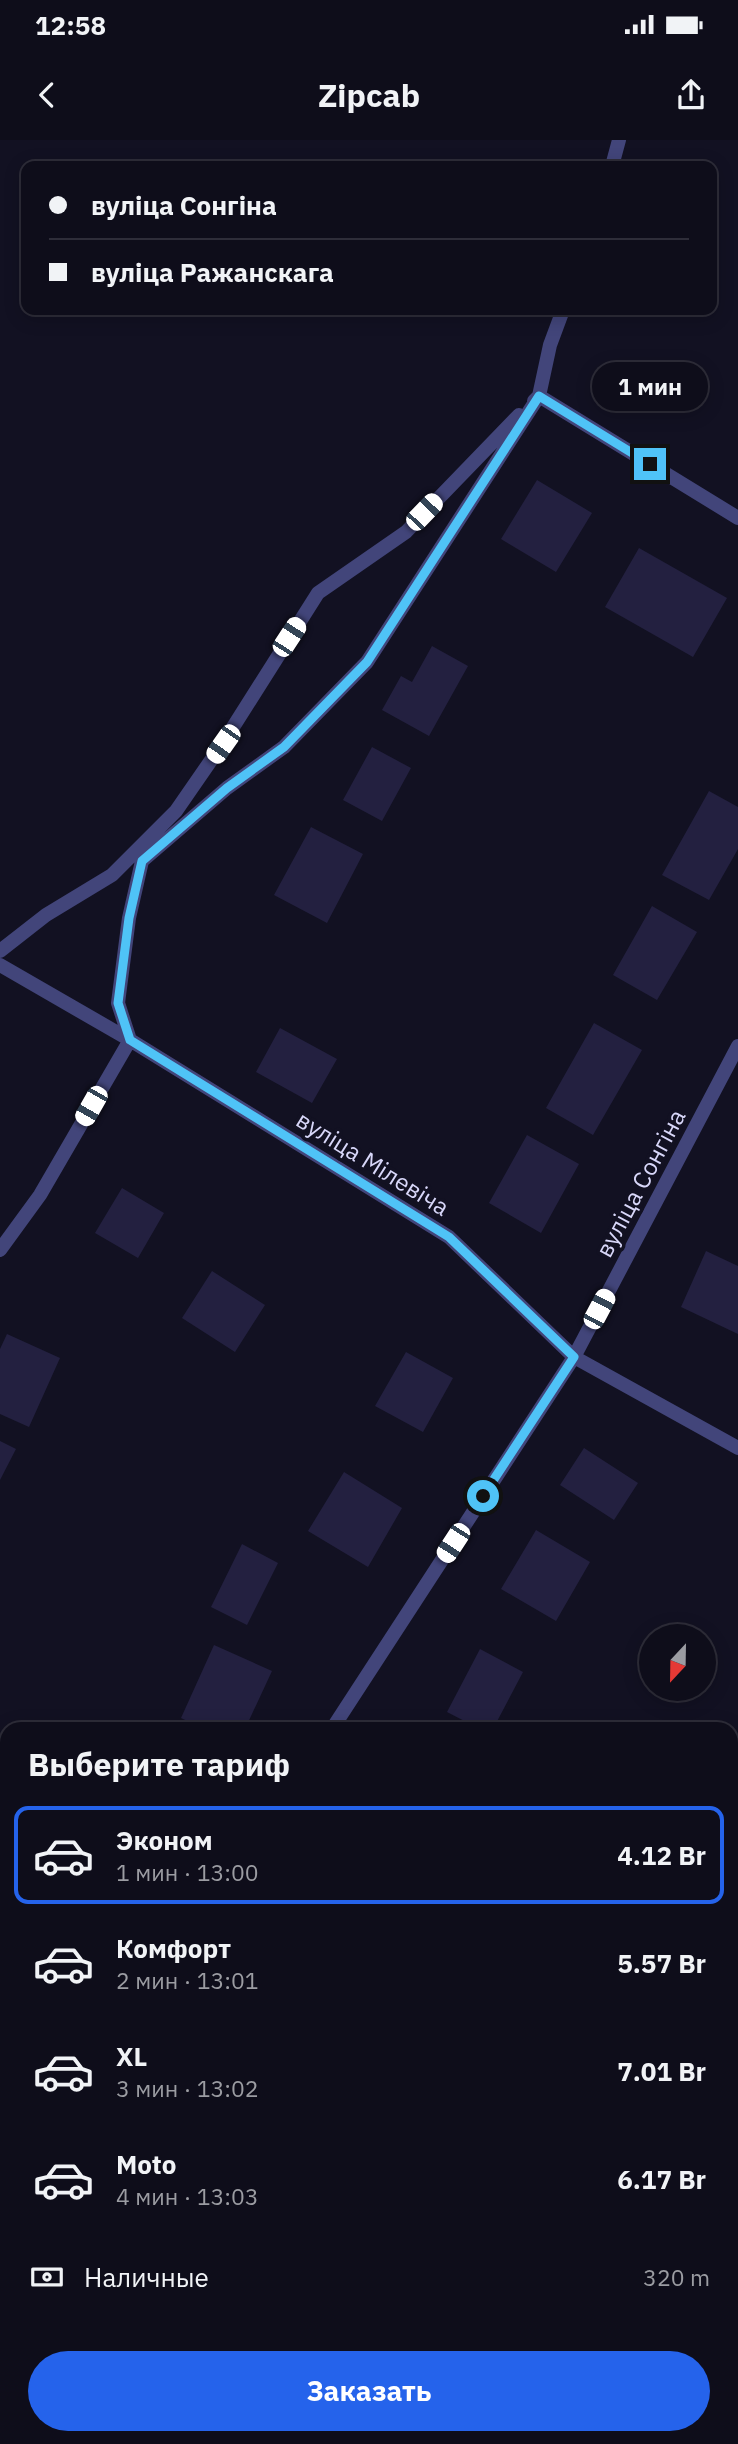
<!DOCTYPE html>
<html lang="ru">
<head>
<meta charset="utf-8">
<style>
	:root { --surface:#0e0d1a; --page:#1c1b27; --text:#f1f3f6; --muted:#9b9ca2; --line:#2e2d39; --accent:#2563eb }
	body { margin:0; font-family:"IBM Plex Sans",sans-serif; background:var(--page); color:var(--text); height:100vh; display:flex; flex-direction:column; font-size:26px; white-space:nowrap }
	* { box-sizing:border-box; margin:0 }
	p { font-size:23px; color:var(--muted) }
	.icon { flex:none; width:38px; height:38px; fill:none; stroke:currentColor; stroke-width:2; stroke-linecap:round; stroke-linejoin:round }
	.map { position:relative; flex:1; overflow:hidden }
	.panel { position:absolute; left:0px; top:1582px; width:738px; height:723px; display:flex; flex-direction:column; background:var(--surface); border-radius:21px 21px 0 0; box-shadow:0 4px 18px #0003,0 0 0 2px var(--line) }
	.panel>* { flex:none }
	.hud { position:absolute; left:21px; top:21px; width:696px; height:154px; border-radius:14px; box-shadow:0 4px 18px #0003,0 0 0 2px var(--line); display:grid; align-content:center; height:154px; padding:0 28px; background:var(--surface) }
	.needle { width:46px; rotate:202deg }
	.buttons { position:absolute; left:639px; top:1484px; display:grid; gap:14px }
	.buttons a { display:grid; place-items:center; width:77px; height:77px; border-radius:50%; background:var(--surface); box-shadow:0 4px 18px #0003,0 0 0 2px var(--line); font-size:35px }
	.end { position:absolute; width:32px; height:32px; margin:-16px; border:9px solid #4fc3f7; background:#111; box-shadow:0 0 0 4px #111 }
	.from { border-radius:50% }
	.bubble { position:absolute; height:49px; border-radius:24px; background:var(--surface); box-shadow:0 4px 18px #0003,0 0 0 2px var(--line); font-size:23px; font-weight:700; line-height:49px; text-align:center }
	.car { position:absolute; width:21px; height:42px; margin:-21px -10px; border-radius:9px; box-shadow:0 0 5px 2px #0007; background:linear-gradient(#fff 24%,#345 0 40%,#fff 0 76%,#345 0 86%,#fff 0) }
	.hud b { display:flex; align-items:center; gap:24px; height:66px; font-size:26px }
	.hud b+b { border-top:2px solid var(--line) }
	.hud i { width:18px; height:18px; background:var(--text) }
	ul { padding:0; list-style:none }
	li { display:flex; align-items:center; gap:21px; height:98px; margin:0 14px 10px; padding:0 14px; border:4px solid transparent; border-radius:14px }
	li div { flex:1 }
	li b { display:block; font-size:26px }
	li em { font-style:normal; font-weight:700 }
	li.on { border-color:var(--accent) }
	li>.icon { width:63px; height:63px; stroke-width:1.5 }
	h2 { padding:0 28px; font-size:32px; line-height:84px }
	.pay { display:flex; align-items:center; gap:18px; height:77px; padding:0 28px; font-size:26px }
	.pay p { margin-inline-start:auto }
	.action { display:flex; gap:14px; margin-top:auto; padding:14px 28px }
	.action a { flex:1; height:80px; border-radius:42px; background:var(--accent); color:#fff; font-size:28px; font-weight:700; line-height:80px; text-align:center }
	.status { display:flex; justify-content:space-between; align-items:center; height:49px; padding:0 35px; background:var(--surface); direction:ltr }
	.status svg { height:19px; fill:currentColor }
	header { display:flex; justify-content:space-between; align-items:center; height:91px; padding:0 28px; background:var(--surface); font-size:32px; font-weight:700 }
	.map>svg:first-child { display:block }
</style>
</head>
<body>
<div class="status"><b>12:58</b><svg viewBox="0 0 49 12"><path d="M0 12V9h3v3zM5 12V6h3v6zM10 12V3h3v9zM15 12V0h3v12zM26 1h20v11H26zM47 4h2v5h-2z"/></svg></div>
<header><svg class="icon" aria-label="back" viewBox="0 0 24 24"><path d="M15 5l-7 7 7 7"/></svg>Zipcab<svg class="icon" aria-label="share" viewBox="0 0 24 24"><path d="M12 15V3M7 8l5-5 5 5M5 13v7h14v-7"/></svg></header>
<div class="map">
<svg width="738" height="2304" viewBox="0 0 738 2304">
	<rect width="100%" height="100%" fill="#121122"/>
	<path fill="#232040" d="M537,340L592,373L556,432L501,399Z
		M639,408L727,458L693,517L605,467Z
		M432,506L468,526L429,596L382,570L401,536L412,542Z
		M372,607L411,628L382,681L343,660Z
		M709,651L738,667V709L709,760L662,735Z
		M311,687L363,714L327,783L274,755Z
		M652,766L697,792L657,860L613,835Z
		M594,883L642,910L593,995L546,968Z
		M280,888L337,919L312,963L256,932Z
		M527,995L579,1024L541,1093L489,1063Z
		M122,1048L164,1073L138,1118L95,1093Z
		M706,1111L738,1126V1194L681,1167Z
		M212,1131L265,1165L235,1212L182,1178Z
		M7,1194L60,1218L29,1287L0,1274V1209Z
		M406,1212L453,1238L423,1292L375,1266Z
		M0,1301L16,1309L0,1340Z
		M584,1308L638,1343L614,1380L560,1345Z
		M344,1332L402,1368L368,1427L308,1391Z
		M536,1390L590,1422L556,1481L501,1449Z
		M242,1404L278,1423L247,1485L211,1467Z
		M214,1505L272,1531L245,1589H204L181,1578Z
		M480,1509L523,1532L493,1589H480L447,1572Z
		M732,1758L738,1761V1841L732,1838Z
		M0,1814L7,1818V1871L0,1867Z
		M7,1935V2010H0V1936Z
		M0,2107H7V2174L3,2175Z
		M246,2298H300V2304H246Z"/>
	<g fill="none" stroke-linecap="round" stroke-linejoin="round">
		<path stroke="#42457a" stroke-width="14" d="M612,26L619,0
			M539,256L738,378
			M534,261L539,256L550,205L563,170
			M0,811L46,775L112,735L176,671L223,603L318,453L406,392L519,275
			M0,825L130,900L449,1097L574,1217L738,1308
			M0,1110L40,1055L130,900L118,863L129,778L142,721L227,648L284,607L367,522L539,256
			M332,1589L574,1217L738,906
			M732,2074L738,2062
			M149,2298V2304
			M730,2298L731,2304"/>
	</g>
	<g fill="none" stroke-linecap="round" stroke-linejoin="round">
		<path stroke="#4fc3f7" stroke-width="9" d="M483,1356L574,1217L449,1097L130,900L118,863L129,778L142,721L227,648L284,607L367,522L539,256L650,324"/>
	</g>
	<g text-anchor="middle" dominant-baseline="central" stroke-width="7" stroke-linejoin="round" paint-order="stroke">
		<g font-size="24" fill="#d8d7f9" stroke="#121122">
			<text transform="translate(373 1023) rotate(32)">вуліца Мілевіча</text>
			<text transform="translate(640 1043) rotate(-62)">вуліца Сонгіна</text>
		</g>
	</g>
</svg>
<div class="buttons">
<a><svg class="needle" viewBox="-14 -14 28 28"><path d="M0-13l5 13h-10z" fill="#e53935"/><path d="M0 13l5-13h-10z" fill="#9b9ca2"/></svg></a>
</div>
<i class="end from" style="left:483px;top:1356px"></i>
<i class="end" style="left:650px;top:324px"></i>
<div class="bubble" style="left:592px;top:222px;width:116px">1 мин</div>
<i class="car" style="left:424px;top:372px;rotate:44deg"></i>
<i class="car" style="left:289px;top:497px;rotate:33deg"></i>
<i class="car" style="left:223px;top:604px;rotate:215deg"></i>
<i class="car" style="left:91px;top:966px;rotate:210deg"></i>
<i class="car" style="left:599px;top:1169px;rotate:28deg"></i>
<i class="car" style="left:453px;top:1403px;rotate:213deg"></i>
<div class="hud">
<b><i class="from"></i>вуліца Сонгіна</b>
<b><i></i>вуліца Ражанскага</b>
</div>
<section class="panel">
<h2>Выберите тариф</h2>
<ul>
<li class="on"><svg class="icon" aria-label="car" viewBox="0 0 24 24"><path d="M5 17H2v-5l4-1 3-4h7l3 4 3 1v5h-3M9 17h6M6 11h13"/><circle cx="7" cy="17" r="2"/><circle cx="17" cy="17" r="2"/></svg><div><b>Эконом</b><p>1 мин · 13:00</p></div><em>4.12 Br</em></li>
<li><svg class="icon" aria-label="car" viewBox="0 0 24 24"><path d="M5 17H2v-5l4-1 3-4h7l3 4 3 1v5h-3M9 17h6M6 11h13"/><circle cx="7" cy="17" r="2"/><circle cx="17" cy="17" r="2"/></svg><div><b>Комфорт</b><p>2 мин · 13:01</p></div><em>5.57 Br</em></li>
<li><svg class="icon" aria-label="car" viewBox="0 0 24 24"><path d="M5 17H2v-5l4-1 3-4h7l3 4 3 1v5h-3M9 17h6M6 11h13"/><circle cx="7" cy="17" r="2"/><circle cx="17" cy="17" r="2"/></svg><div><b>XL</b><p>3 мин · 13:02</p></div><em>7.01 Br</em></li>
<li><svg class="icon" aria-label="car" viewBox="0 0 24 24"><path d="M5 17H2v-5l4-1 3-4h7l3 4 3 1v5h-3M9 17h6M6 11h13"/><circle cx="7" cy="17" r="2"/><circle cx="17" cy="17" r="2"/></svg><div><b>Moto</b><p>4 мин · 13:03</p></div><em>6.17 Br</em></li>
</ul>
<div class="pay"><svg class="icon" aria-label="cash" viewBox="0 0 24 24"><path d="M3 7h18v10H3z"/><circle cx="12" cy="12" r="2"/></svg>Наличные<p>320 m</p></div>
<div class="action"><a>Заказать</a></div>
</section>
</div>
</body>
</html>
